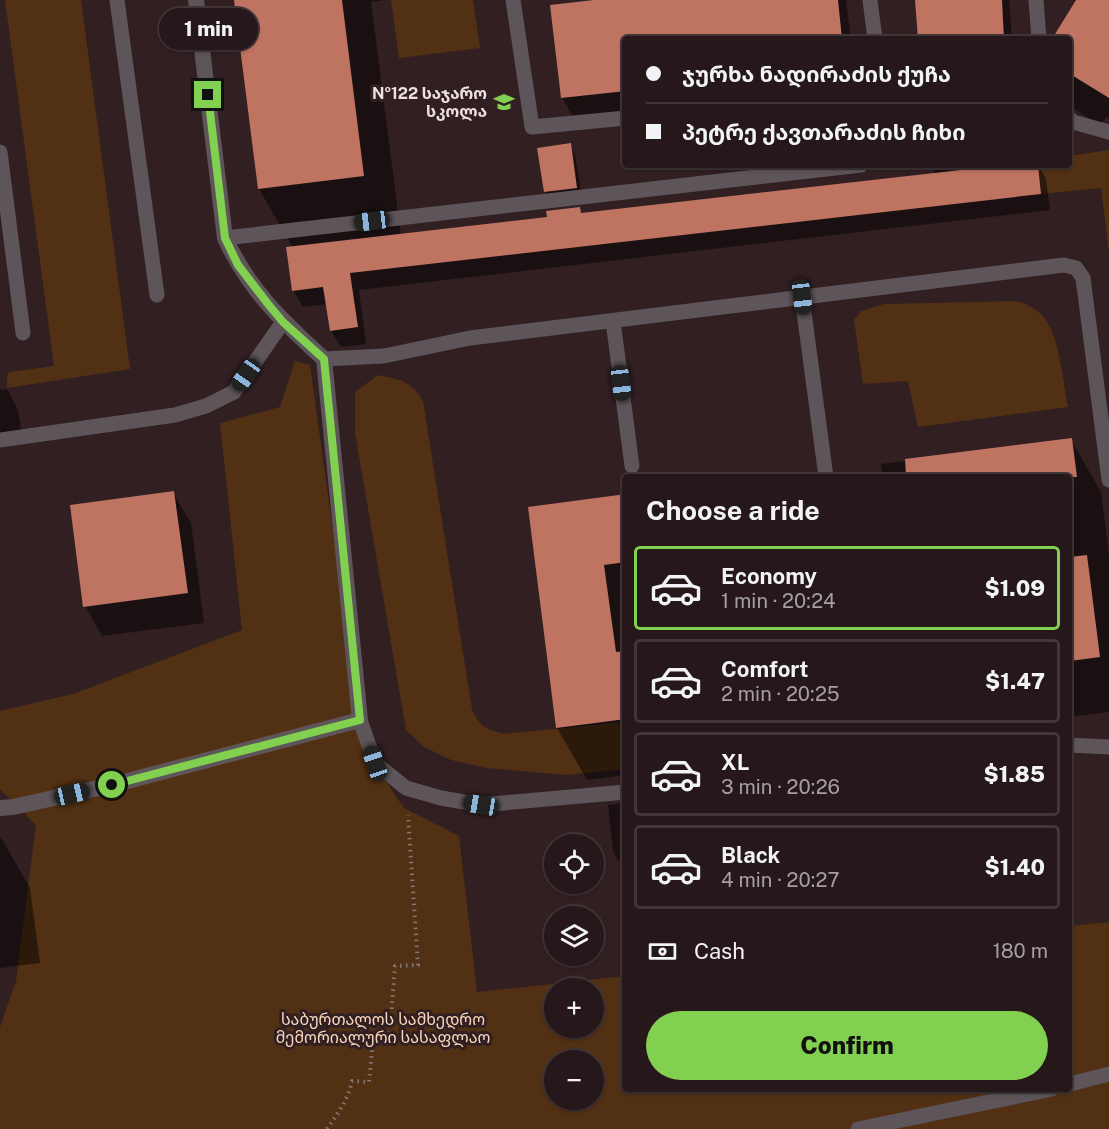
<!DOCTYPE html>
<html lang="en">
<head>
<meta charset="utf-8">
<style>
	:root { --surface:#25171a; --page:#2d2023; --text:#f1f3f6; --muted:#a39fa2; --line:#423639; --accent:#82d04f }
	body { margin:0; font-family:"Public Sans","Noto Sans Georgian",sans-serif; background:var(--page); color:var(--text); height:100vh; display:flex; flex-direction:column; font-size:22px; white-space:nowrap }
	* { box-sizing:border-box; margin:0 }
	p { font-size:20px; color:var(--muted) }
	.icon { flex:none; width:33px; height:33px; fill:none; stroke:currentColor; stroke-width:2; stroke-linecap:round; stroke-linejoin:round }
	.map { position:relative; flex:1; overflow:hidden }
	.drawer { position:absolute; left:622px; top:474px; width:450px; height:618px; display:flex; flex-direction:column; background:var(--surface); border-radius:6px; box-shadow:0 2px 4px #0004,0 0 0 2px var(--line) }
	.drawer>* { flex:none }
	.top-card { position:absolute; left:622px; top:36px; width:450px; height:132px; border-radius:6px; box-shadow:0 2px 4px #0004,0 0 0 2px var(--line); display:grid; align-content:center; height:132px; padding:0 24px; background:var(--surface) }
	.tools { position:absolute; left:544px; top:834px; display:grid; gap:12px }
	.tools a { display:grid; place-items:center; width:60px; height:60px; border-radius:50%; background:var(--surface); box-shadow:0 2px 4px #0004,0 0 0 2px var(--line); font-size:30px }
	.end { position:absolute; width:27px; height:27px; margin:-14px; border:8px solid #82d04f; background:#111; box-shadow:0 0 0 3px #111 }
	.from { border-radius:50% }
	.bubble { position:absolute; height:42px; border-radius:21px; background:var(--surface); box-shadow:0 2px 4px #0004,0 0 0 2px var(--line); font-size:20px; font-weight:800; line-height:42px; text-align:center }
	.car { position:absolute; width:18px; height:36px; margin:-18px -9px; border-radius:8px; box-shadow:0 0 4px 2px #0007; background:linear-gradient(#222 24%,#8ab4d8 0 40%,#222 0 76%,#8ab4d8 0 86%,#222 0) }
	.top-card b { display:flex; align-items:center; gap:21px; height:57px; font-size:22px }
	.top-card b+b { border-top:2px solid var(--line) }
	.top-card i { width:15px; height:15px; background:var(--text) }
	ul { padding:0; list-style:none }
	li { display:flex; align-items:center; gap:18px; height:84px; margin:0 12px 9px; padding:0 12px; border:3px solid var(--line); border-radius:6px }
	li div { flex:1 }
	li b { display:block; font-size:22px }
	li em { font-style:normal; font-weight:800 }
	li.on { border-color:var(--accent) }
	li>.icon { width:54px; height:54px; stroke-width:1.5 }
	h2 { padding:0 24px; font-size:27px; line-height:72px }
	.pay { display:flex; align-items:center; gap:15px; height:66px; padding:0 24px; font-size:22px }
	.pay p { margin-inline-start:auto }
	.button { display:flex; gap:12px; margin-top:auto; padding:12px 24px }
	.button a { flex:1; height:69px; border-radius:36px; background:var(--accent); color:#111; font-size:24px; font-weight:800; line-height:69px; text-align:center }
	.map>svg:first-child { display:block }
</style>
</head>
<body>
<div class="map">
<svg width="1109" height="1129" viewBox="0 0 1109 1129">
	<rect width="100%" height="100%" fill="#311f22"/>
	<path fill="#523013" fill-rule="evenodd" d="M5,0H81L130,369L7,388V376L9,372L54,366Z
		M391,0H473L480,48L399,58Z
		M1109,150V253L1101,188L1041,194L1038,165H1070V156Z
		M1017,301C1028,305 1038,309 1045,319C1060,339 1063,382 1068,407L918,427L908,381L863,384L854,320L861,311L884,304Z
		M295,361L310,365L363,748L404,808L459,836L477,992L625,976L626,1089H1070V926L1109,922V1129H0V1027L16,981L36,825L0,789V711L73,694L242,630L220,423L280,407ZM555,988H594V1028H555ZM555,1060H594V1100H555Z
		M378,375C401,380 410,380 423,401L472,709C479,727 486,729 504,734L625,722V769L566,775L487,768L451,760L424,747L406,730L355,433V392Z"/>
	<path fill="#0007" d="M235,0H384L371,2L401,236L549,219L579,209L583,215L934,175L933,165H1041L1042,172L1046,179L1050,210L359,290L366,344L341,347L331,331L327,304L303,307L293,290V248L259,189Z
		M608,0H846L851,39H626V113L574,118L562,98L552,6Z
		M917,0H1009L1012,39H919Z
		M1074,0H1109V119L1106,117L1100,126L1070,106V39H1054L1076,3Z
		M570,145L575,155L582,197L551,201L545,191Z
		M7,389L18,410L23,441L0,445V390Z
		M1071,440L1101,492L1109,554V712L1070,717V477H883L881,464Z
		M173,493L191,523L204,623L102,636L85,606Z
		M626,496V775L587,780L557,728L529,508Z
		M626,803V860H618L613,851L608,805Z
		M0,836L30,888L40,963L0,968Z"/>
	<path fill="#bf7361" d="M234,0H342L364,176L258,189Z
		M594,0H838L842,39H626V91L561,98L550,5Z
		M915,0H1002L1004,39H918Z
		M1076,0H1109V98L1070,74V39H1052Z
		M571,143L577,188L544,192L537,148Z
		M1005,165H1038L1041,194L350,273L358,327L330,331L323,287L292,291L286,247L547,217L546,211L580,207L581,213Z
		M1072,438L1077,477H906L905,459Z
		M174,491L188,593L83,607L70,505Z
		M626,494V562L604,565L616,652L626,651V719L556,728L528,507Z
		M1087,555L1100,657L1070,661V557Z"/>
	<g fill="none" stroke-linecap="round" stroke-linejoin="round">
		<path stroke="#867779" stroke-width="4" stroke-dasharray="1.5 4.5" stroke-linecap="butt" d="M327,1129C338,1113 348,1100 352,1081L369,1082L373,1042L389,1043L395,966L418,965L408,815"/>
		<path stroke="#5d5559" stroke-width="15" d="M117,0L157,295
			M513,0L532,127L626,118
			M870,0L875,39
			M1036,0L1039,39
			M1070,119L1073,122L1109,132
			M0,152L23,333
			M225,238L861,165
			M802,297L826,477
			M613,321L632,466
			M324,359L384,356L470,338L1064,265L1076,268L1083,278L1109,480
			M0,440L175,415L206,406L234,392L283,322
			M360,720L375,763L406,788L441,798L481,805L626,792
			M1070,745L1109,747
			M1070,1084L1109,1074
			M858,1129L1052,1089"/>
		<path stroke="#5d5559" stroke-width="16" d="M0,808L13,807L112,785L360,720L324,359C282,321 249,290 225,238L196,0"/>
	</g>
	<g fill="none" stroke-linecap="round" stroke-linejoin="round">
		<path stroke="#82d04f" stroke-width="8" d="M112,785L360,720L324,359L283,322L268,304L238,265L225,238L208,95"/>
	</g>
	<defs>
		<g id="school-bare" transform="scale(1.62)"><path d="M0-5L7-2L0 1L-7-2ZM-4 1L0 2.5L4 1V4Q0 6-4 4Z" fill="#82d04f" stroke="#311f22" stroke-width="2.5" paint-order="stroke"/></g>
	</defs>
	<g fill-rule="evenodd">
		<use href="#school-bare" x="504" y="102"/>
	</g>
	<g text-anchor="middle" dominant-baseline="central" stroke-width="6" stroke-linejoin="round" paint-order="stroke">
		<g font-size="16" font-weight="bold" fill="#ece0e1" stroke="#311f22" text-anchor="end">
			<text x="487" y="93">№122 საჯარო<tspan x="487" dy="18">სკოლა</tspan></text>
		</g>
		<g font-size="16" fill="#fad8be" stroke="#311f22">
			<text x="383" y="1019">საბურთალოს სამხედრო<tspan x="383" dy="18">მემორიალური სასაფლაო</tspan></text>
		</g>
	</g>
</svg>
<div class="tools">
<a><svg class="icon" aria-label="locate" viewBox="0 0 24 24"><circle cx="12" cy="12" r="6"/><path d="M12 2v4M12 18v4M2 12h4M18 12h4"/></svg></a>
<a><svg class="icon" aria-label="layers" viewBox="0 0 24 24"><path d="M12 4l9 5-9 5-9-5zM3 14l9 5 9-5"/></svg></a>
<a>+</a>
<a>−</a>
</div>
<i class="end from" style="left:112px;top:785px"></i>
<i class="end" style="left:208px;top:95px"></i>
<div class="bubble" style="left:159px;top:8px;width:99px">1 min</div>
<i class="car" style="left:372px;top:221px;rotate:263deg"></i>
<i class="car" style="left:802px;top:297px;rotate:173deg"></i>
<i class="car" style="left:246px;top:375px;rotate:215deg"></i>
<i class="car" style="left:621px;top:383px;rotate:173deg"></i>
<i class="car" style="left:375px;top:763px;rotate:341deg"></i>
<i class="car" style="left:72px;top:794px;rotate:77deg"></i>
<i class="car" style="left:481px;top:805px;rotate:280deg"></i>
<div class="top-card">
<b><i class="from"></i>ჯურხა ნადირაძის ქუჩა</b>
<b><i></i>პეტრე ქავთარაძის ჩიხი</b>
</div>
<section class="drawer">
<h2>Choose a ride</h2>
<ul>
<li class="on"><svg class="icon" aria-label="car" viewBox="0 0 24 24"><path d="M5 17H2v-5l4-1 3-4h7l3 4 3 1v5h-3M9 17h6M6 11h13"/><circle cx="7" cy="17" r="2"/><circle cx="17" cy="17" r="2"/></svg><div><b>Economy</b><p>1 min · 20:24</p></div><em>$1.09</em></li>
<li><svg class="icon" aria-label="car" viewBox="0 0 24 24"><path d="M5 17H2v-5l4-1 3-4h7l3 4 3 1v5h-3M9 17h6M6 11h13"/><circle cx="7" cy="17" r="2"/><circle cx="17" cy="17" r="2"/></svg><div><b>Comfort</b><p>2 min · 20:25</p></div><em>$1.47</em></li>
<li><svg class="icon" aria-label="car" viewBox="0 0 24 24"><path d="M5 17H2v-5l4-1 3-4h7l3 4 3 1v5h-3M9 17h6M6 11h13"/><circle cx="7" cy="17" r="2"/><circle cx="17" cy="17" r="2"/></svg><div><b>XL</b><p>3 min · 20:26</p></div><em>$1.85</em></li>
<li><svg class="icon" aria-label="car" viewBox="0 0 24 24"><path d="M5 17H2v-5l4-1 3-4h7l3 4 3 1v5h-3M9 17h6M6 11h13"/><circle cx="7" cy="17" r="2"/><circle cx="17" cy="17" r="2"/></svg><div><b>Black</b><p>4 min · 20:27</p></div><em>$1.40</em></li>
</ul>
<div class="pay"><svg class="icon" aria-label="cash" viewBox="0 0 24 24"><path d="M3 7h18v10H3z"/><circle cx="12" cy="12" r="2"/></svg>Cash<p>180 m</p></div>
<div class="button"><a>Confirm</a></div>
</section>
</div>
</body>
</html>
